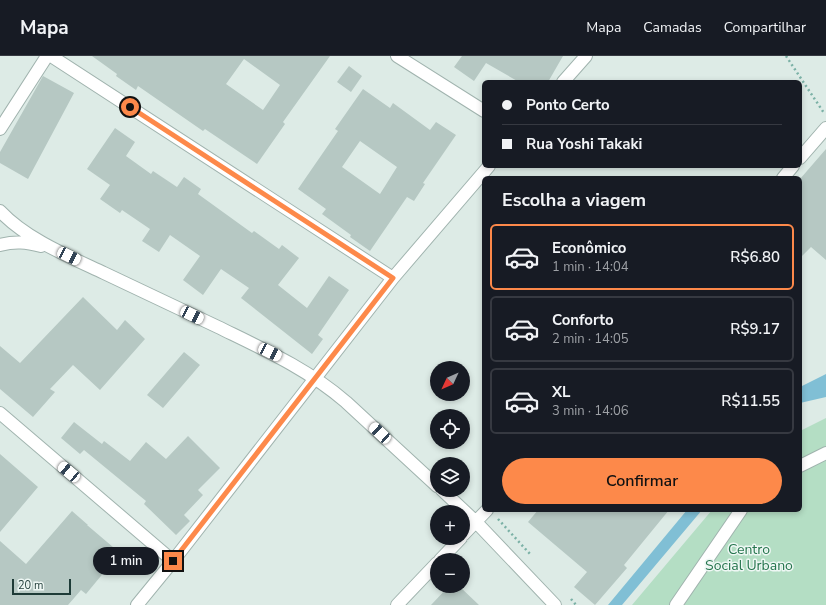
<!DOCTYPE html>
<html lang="pt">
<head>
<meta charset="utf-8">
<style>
	:root { --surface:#171b24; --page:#242831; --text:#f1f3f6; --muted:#9ea1a6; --line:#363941; --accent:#fd894a }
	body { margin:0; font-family:"Nunito Sans",sans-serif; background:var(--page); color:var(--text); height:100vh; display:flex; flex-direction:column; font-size:15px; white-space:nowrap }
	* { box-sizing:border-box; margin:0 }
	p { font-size:13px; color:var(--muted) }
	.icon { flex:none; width:22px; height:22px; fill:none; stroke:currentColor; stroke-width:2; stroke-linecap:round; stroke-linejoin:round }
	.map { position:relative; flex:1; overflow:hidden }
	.side { position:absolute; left:482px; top:120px; width:320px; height:336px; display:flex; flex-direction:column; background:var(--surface); border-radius:6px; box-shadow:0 2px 6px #0003 }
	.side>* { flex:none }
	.hud { position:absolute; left:482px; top:24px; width:320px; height:88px; border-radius:6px; box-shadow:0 2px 6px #0003; display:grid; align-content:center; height:88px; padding:0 20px; background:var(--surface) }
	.needle { width:26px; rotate:226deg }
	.controls { position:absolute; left:430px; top:305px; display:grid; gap:8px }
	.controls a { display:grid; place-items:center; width:40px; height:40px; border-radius:50%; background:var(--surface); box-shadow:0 2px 6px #0003; font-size:20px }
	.scale { position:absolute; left:12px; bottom:10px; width:59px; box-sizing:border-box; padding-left:4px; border:2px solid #1e3b37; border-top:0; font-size:11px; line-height:14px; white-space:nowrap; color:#1e3b37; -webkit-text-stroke:3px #eef7f4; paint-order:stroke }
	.end { position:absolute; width:18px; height:18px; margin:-9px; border:5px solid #fd894a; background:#111; box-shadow:0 0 0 2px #111 }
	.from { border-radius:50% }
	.bubble { position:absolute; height:28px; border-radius:14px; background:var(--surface); box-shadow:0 2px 6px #0003; font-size:13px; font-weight:600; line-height:28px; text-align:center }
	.car { position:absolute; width:12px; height:24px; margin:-12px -6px; border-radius:5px; box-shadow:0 0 3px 1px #0007; background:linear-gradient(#fff 24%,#345 0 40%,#fff 0 76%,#345 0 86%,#fff 0) }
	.hud b { display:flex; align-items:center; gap:14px; height:38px; font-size:15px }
	.hud b+b { border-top:1px solid var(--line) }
	.hud i { width:10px; height:10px; background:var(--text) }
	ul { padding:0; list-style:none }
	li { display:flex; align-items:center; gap:12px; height:66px; margin:0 8px 6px; padding:0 12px; border:2px solid var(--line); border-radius:6px }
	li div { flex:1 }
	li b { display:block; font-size:15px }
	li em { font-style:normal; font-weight:600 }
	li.on { border-color:var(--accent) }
	li>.icon { width:36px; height:36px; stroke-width:1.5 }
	h2 { padding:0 20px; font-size:18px; line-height:48px }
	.action { display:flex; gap:8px; margin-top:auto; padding:8px 20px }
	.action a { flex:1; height:46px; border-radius:24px; background:var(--accent); color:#111; font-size:16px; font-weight:600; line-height:46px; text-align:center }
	header { display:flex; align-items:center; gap:24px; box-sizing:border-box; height:56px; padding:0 20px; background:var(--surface); border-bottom:1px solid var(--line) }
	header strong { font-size:19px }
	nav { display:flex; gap:22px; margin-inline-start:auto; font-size:14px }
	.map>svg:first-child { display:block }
</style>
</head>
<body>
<header>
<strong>Mapa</strong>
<nav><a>Mapa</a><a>Camadas</a><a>Compartilhar</a></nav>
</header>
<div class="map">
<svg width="826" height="549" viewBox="0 0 826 549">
	<rect width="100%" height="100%" fill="#ddebe6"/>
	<path fill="#b4dec4" d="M826,362V549H632L712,454H800V375Z"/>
	<path fill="#80bfd5" d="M826,318V341L800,347V331Z
		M687,454H702L622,549H608Z"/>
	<path fill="#b6c8c3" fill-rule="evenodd" d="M92,0H330L283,66L285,68L257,108L205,73L203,75L138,30L136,34L116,20L117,18ZM244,3L280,29L263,54L226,28Z
		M462,0H563L548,26H519L486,7L474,25L454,11Z
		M349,10L362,20L351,36L337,26Z
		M43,20L74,37L28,123L0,107V96Z
		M363,33L390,52L393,47L430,74L436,66L456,79L423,127L425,128L414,145L407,141L370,195L350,181L351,179L322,158L326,153L298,133L338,75L335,73ZM360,85L397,111L380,138L342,111Z
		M115,72L135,86L126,100L151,118L153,115L177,131L184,121L201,133L198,138L252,177L254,175L279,193L282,189L299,202L278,229L307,252L329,220L349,234L318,279L323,283L312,298L241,242L249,232L221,213L203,239L183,224L200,200L170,179L159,196L142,185L150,173L122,154L120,157L100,143L110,129L87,113Z
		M826,93V204L811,191L800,202V123Z
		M83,241L117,274L125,264L145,283L100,334L73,309L50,333L55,336L33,361L0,333V290L20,307Z
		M184,296L200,309L163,352L147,339Z
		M74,366L102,388L104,385L130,405L146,386L166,403L188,380L220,412L198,434L203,439L184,459L190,465L176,479L144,448L146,445L84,394L80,398L61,382Z
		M0,398L38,431L0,476Z
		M538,454H669L624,509L627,512L595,549L574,531L587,516L528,466Z
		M72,455L88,469H87L120,497L86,538L81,534L68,549H0V485L26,508Z
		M449,530H459L479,549H431Z"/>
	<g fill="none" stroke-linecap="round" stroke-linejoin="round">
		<g stroke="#a0b3ae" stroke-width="14">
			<path id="minor" d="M51,0L393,222
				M397,0L484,55
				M563,26L586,0
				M0,73L47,0
				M800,102L826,72
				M783,122L793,110
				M0,155C26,183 70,201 104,217C142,235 180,253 218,271C263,293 308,313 346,346L437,430
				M0,189C15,185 26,186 41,190
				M0,357L173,505
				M800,410L826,397
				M442,434L476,466L555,549
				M463,479L487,454
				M440,504L461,482
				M137,549L173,505L393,222L489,110
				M397,549L437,507
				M676,549L741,454"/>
		</g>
		<path stroke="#7bb1a6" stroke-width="2.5" stroke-dasharray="2 3" stroke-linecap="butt" d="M786,0L824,57
			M498,463L530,498
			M571,543L576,549"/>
		<use href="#minor" stroke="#fff" stroke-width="12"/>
	</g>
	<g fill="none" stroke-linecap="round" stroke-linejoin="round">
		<path stroke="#fd894a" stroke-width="5" d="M130,51L393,222L173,505"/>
	</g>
	<g text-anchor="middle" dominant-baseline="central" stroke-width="3" stroke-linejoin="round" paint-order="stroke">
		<g font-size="14" fill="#25754d" stroke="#eef7f4">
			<text x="749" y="493">Centro<tspan x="749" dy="16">Social Urbano</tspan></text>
		</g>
	</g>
</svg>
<div class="controls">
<a><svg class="needle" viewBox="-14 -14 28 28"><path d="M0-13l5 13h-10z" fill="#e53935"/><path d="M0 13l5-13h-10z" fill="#9ea1a6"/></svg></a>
<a><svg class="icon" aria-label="locate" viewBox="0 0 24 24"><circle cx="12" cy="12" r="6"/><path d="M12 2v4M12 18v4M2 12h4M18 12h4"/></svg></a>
<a><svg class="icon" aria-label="layers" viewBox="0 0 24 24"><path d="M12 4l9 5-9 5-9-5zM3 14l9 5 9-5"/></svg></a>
<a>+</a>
<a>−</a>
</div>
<div class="scale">20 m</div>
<i class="end from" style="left:130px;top:51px"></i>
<i class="end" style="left:173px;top:505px"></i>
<div class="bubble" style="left:93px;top:491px;width:66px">1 min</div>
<i class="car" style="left:69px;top:200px;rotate:116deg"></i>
<i class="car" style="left:192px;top:259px;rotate:116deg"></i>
<i class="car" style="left:270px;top:296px;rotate:116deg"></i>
<i class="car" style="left:380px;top:377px;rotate:313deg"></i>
<i class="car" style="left:69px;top:416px;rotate:310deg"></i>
<div class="hud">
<b><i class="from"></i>Ponto Certo</b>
<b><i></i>Rua Yoshi Takaki</b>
</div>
<section class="side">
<h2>Escolha a viagem</h2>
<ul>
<li class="on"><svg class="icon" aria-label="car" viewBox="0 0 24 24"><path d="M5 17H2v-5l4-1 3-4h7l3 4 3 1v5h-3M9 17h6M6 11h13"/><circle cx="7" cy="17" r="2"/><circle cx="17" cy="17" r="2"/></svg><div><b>Econômico</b><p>1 min · 14:04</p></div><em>R$6.80</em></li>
<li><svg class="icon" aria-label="car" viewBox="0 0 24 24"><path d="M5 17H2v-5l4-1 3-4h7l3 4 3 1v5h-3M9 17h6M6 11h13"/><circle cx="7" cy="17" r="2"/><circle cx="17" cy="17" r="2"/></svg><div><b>Conforto</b><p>2 min · 14:05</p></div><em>R$9.17</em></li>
<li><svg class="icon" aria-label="car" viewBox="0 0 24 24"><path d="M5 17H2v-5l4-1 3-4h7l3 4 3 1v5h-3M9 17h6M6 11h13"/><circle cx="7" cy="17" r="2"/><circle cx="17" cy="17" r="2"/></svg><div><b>XL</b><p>3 min · 14:06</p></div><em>R$11.55</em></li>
</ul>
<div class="action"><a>Confirmar</a></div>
</section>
</div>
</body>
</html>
